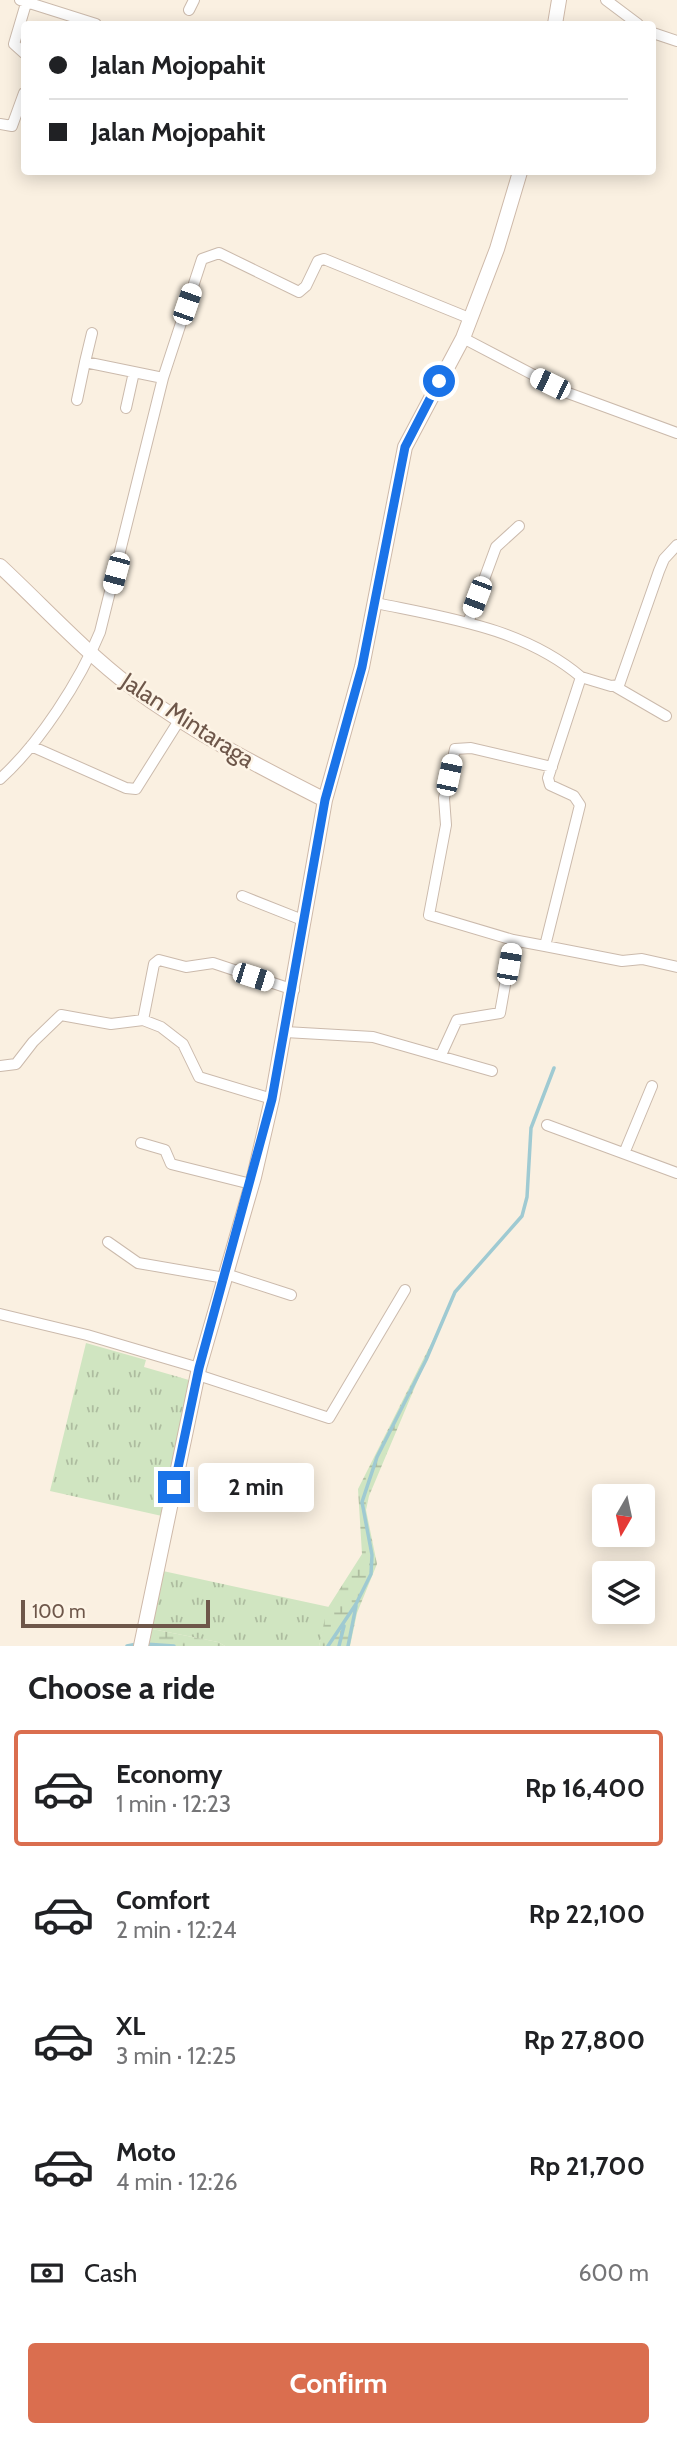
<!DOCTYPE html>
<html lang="en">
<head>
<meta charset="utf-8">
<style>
	:root { --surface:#fff; --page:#f2f2f2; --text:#202124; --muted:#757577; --line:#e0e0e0; --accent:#da6e4f }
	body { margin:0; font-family:Cabin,sans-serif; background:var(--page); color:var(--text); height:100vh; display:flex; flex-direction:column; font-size:26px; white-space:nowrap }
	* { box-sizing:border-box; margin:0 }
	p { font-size:23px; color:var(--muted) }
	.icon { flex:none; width:38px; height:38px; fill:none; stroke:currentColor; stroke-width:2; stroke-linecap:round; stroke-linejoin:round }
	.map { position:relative; height:1646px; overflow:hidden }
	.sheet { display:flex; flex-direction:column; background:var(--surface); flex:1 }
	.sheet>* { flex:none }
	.hud { position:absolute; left:21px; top:21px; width:635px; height:154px; border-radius:7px; box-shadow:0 4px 18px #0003; display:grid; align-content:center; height:154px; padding:0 28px; background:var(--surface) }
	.needle { width:46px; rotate:189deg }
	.buttons { position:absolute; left:592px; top:1484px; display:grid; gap:14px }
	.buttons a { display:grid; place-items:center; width:63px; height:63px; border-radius:7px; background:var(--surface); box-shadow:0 4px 18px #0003; font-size:35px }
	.scale { position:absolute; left:21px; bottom:18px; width:189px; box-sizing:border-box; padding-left:7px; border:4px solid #6e574a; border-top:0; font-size:19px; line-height:24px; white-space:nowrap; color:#6e574a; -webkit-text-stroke:5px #fdf4e6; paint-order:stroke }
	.end { position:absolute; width:32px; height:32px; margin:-16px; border:9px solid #1a73e8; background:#fff; box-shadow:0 0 0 4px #fff }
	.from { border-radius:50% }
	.bubble { position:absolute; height:49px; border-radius:7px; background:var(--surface); box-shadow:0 4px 18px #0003; font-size:23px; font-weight:700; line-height:49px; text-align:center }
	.car { position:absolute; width:21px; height:42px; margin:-21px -10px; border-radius:9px; box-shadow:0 0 5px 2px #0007; background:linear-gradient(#fff 24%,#345 0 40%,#fff 0 76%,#345 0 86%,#fff 0) }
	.hud b { display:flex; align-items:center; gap:24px; height:66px; font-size:26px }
	.hud b+b { border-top:2px solid var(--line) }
	.hud i { width:18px; height:18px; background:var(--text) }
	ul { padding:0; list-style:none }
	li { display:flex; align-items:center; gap:21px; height:116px; margin:0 14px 10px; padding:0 14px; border:4px solid transparent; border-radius:7px }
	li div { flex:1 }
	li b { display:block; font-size:26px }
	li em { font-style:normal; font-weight:700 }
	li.on { border-color:var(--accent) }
	li>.icon { width:63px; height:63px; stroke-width:1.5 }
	h2 { padding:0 28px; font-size:32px; line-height:84px }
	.pay { display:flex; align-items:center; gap:18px; height:77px; padding:0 28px; font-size:26px }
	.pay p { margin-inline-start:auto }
	.cta { display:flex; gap:14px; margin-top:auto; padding:14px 28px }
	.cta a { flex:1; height:80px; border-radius:7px; background:var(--accent); color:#fff; font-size:28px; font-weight:700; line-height:80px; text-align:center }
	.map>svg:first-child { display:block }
</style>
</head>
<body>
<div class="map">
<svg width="677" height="1646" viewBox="0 0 677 1646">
	<defs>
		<pattern id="grass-tufts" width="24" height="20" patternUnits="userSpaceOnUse" patternTransform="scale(1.75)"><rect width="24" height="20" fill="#d0e5c1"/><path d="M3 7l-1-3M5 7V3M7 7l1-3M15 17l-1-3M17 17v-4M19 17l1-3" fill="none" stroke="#adbc9f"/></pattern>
		<pattern id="wetland-marsh" width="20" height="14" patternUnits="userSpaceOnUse" patternTransform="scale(1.75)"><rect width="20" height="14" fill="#d0e5c1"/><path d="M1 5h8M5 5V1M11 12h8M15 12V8" fill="none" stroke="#adbc9f"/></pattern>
	</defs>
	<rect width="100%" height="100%" fill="#faf0e1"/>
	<path fill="url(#grass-tufts)" d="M86,1343L146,1360L144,1367L189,1380L162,1516L50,1491Z
		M163,1571L329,1607L319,1646H225L218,1642L152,1629Z"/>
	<path fill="url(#wetland-marsh)" d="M444,1318L369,1496L366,1510L377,1564L357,1613L350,1646H319L327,1609L362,1554L358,1489Z
		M152,1629L218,1642L225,1646H149Z"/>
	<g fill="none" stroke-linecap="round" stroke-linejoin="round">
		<path stroke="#9fcad2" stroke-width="3.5" d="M145,1644L174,1646
			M127,1646L137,1644
			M328,1646L356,1604L371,1574L372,1555L362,1502L377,1457L426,1360L455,1292L522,1216L527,1197L531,1128L554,1068
			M339,1646L344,1626
			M348,1646L356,1606"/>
		<g stroke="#cbbaac" stroke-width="12">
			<path id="street" d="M20,0L96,24
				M606,0L638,24
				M189,10L194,0
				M653,33L677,41
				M24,53L14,44L27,0
				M0,124L12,126L24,93
				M92,333L85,362L163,378
				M463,338L568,393L677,433
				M77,400L85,362
				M126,408L134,372
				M376,603C448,618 523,628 581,677
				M468,623L496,547L519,526
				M616,687L666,716
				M31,746L126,788L136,789L180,719
				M0,779C39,744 80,681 100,632L163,378L202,259L219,253L299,292L306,286L318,261L324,259L469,318
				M242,896L305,921
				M513,940L545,946L580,805L574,796L550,785L548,778L581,677L611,686L619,685L659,571L664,559L677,545
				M545,946L622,961L642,959L677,967
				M143,1020L154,964L159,960L186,967L213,963L294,990
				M285,1032L373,1037L492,1071
				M441,1055L457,1020L500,1013L513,940L429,915L446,825L444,798L455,749L471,748L552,767
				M0,1066L16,1064L33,1042L61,1015L111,1024L143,1020L161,1027L183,1044L199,1077L272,1099
				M547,1125L677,1173
				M141,1143L165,1150L171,1164L251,1184
				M625,1151L652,1086
				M108,1242L138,1263L225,1278
				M226,1274L291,1295
				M0,1314L87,1335L199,1368
				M198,1375L329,1418L405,1290"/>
		</g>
		<g stroke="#ceb9a9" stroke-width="16">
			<path id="secondary" d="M555,24L559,0
				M0,566C43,606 84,651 130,686C190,731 258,766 325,800
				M141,1646L199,1368L254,1177L272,1099L325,800L362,667L405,447L463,338L497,249L520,172"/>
		</g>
		<use href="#street" stroke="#fff" stroke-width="10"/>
		<use href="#secondary" stroke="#fff" stroke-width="14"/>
	</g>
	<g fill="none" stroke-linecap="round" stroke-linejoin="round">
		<path stroke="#1a73e8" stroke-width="9" d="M174,1487L199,1368L272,1099L325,800L362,667L405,447L439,381"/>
	</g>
	<g text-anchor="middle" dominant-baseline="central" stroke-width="5" stroke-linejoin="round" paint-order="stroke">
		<g font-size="24" fill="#6e574a" stroke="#fdf4e6">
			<text transform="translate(188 720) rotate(33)">Jalan Mintaraga</text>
		</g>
	</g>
</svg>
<div class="buttons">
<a><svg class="needle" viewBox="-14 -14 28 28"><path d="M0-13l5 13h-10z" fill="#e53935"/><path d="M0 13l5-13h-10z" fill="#757577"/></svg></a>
<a><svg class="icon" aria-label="layers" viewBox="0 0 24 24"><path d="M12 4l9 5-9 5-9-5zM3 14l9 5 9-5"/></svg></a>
</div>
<div class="scale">100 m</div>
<i class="end from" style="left:439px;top:381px"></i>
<i class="end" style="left:174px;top:1487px"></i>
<div class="bubble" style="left:198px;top:1463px;width:116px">2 min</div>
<i class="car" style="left:187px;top:304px;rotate:19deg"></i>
<i class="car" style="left:550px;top:384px;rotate:296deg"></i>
<i class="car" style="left:116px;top:573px;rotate:195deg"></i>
<i class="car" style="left:477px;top:597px;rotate:201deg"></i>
<i class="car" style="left:449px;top:775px;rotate:12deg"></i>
<i class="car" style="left:509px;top:964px;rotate:10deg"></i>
<i class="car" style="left:253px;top:977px;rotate:108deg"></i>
<div class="hud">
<b><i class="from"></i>Jalan Mojopahit</b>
<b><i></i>Jalan Mojopahit</b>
</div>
</div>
<section class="sheet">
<h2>Choose a ride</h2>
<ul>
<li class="on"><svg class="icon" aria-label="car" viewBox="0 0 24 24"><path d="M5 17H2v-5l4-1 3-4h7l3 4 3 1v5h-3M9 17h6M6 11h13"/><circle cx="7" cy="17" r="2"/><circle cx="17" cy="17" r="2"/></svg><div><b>Economy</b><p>1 min · 12:23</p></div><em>Rp 16,400</em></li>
<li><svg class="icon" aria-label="car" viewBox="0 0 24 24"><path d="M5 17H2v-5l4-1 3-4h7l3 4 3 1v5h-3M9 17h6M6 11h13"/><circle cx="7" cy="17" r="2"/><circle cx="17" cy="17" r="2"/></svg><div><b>Comfort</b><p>2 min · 12:24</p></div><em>Rp 22,100</em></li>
<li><svg class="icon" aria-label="car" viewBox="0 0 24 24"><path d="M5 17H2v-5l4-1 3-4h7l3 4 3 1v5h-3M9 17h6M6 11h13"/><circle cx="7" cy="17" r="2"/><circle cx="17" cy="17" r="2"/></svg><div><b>XL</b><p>3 min · 12:25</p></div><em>Rp 27,800</em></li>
<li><svg class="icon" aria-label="car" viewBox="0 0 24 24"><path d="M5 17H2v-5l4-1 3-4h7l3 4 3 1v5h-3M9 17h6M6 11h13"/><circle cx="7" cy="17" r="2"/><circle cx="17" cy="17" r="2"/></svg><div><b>Moto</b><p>4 min · 12:26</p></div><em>Rp 21,700</em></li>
</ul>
<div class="pay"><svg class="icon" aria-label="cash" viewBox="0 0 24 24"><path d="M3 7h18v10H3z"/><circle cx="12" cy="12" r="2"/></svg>Cash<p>600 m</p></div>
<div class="cta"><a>Confirm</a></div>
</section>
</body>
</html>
